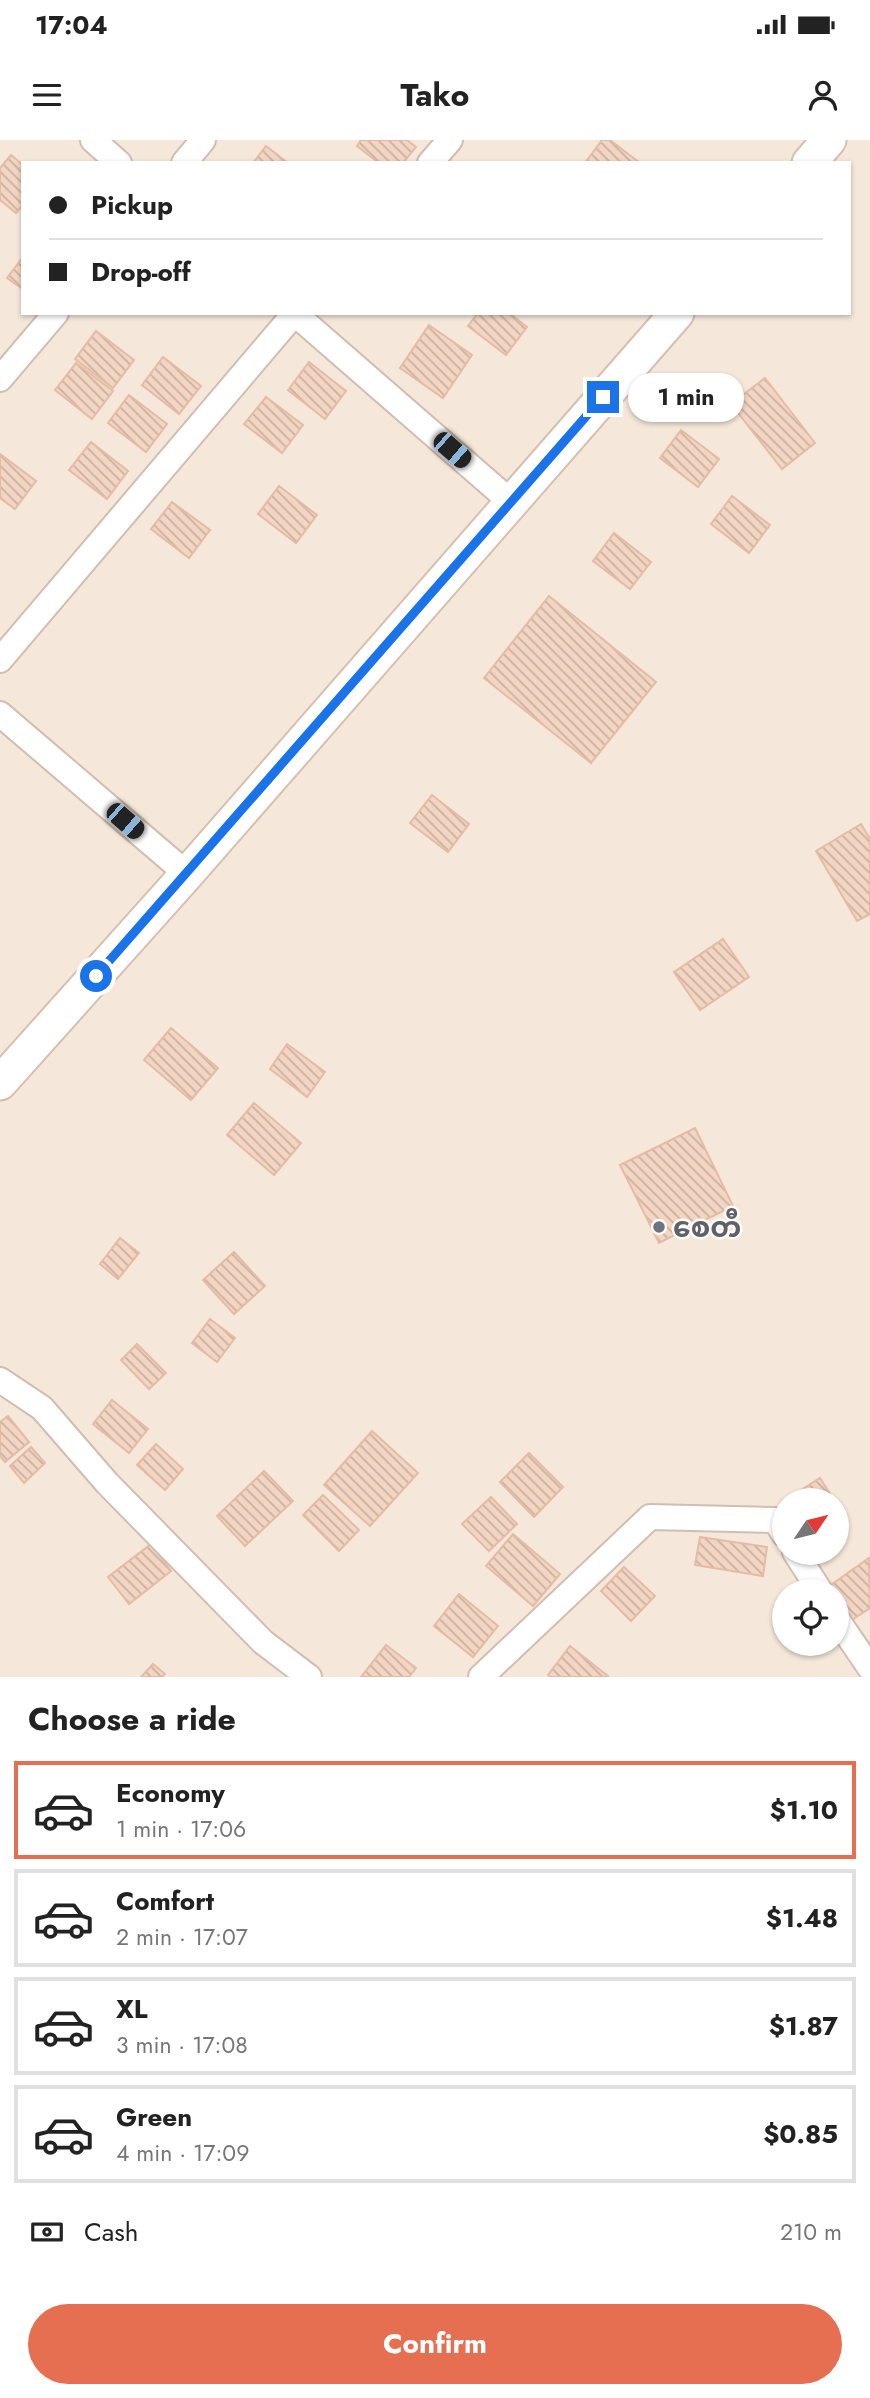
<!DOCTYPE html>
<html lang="en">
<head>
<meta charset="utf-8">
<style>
	:root { --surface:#fff; --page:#f6f6f6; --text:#222; --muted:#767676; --line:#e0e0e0; --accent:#e76f51 }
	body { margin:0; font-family:Jost,"Noto Sans Myanmar",sans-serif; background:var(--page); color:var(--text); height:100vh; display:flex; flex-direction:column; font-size:26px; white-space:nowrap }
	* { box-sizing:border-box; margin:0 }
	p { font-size:23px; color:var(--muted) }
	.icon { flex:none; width:38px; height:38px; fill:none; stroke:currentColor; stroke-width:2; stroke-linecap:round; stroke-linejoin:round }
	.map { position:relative; height:1537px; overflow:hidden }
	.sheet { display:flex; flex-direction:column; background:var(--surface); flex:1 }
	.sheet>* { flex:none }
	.top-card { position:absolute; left:21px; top:21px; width:830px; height:154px; border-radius:0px; box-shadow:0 2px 5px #0004; display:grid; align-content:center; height:154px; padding:0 28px; background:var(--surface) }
	.needle { width:46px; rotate:55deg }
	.fabs { position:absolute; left:772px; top:1348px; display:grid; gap:14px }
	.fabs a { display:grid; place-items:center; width:77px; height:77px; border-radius:50%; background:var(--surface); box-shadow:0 2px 5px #0004; font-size:35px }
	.end { position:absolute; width:32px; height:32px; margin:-16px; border:9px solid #1a73e8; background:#fff; box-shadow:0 0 0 4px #fff }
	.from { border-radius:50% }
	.bubble { position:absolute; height:49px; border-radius:24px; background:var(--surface); box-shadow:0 2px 5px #0004; font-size:23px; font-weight:700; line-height:49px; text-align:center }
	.car { position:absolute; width:21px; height:42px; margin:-21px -10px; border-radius:9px; box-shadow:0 0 5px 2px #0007; background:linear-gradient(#222 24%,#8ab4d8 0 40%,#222 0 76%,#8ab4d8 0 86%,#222 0) }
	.top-card b { display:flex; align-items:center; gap:24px; height:66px; font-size:26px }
	.top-card b+b { border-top:2px solid var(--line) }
	.top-card i { width:18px; height:18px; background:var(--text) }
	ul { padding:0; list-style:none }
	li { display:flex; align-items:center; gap:21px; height:98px; margin:0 14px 10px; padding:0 14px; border:4px solid var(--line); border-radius:0px }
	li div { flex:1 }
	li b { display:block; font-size:26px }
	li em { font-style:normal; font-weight:700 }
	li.selected { border-color:var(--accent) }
	li>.icon { width:63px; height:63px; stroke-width:1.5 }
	h2 { padding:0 28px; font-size:32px; line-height:84px }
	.pay { display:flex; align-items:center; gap:18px; height:77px; padding:0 28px; font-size:26px }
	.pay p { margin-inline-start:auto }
	.primary-button { display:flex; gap:14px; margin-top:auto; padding:14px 28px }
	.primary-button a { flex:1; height:80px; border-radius:42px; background:var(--accent); color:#fff; font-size:28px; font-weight:700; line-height:80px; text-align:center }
	.status { display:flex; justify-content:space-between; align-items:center; height:49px; padding:0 35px; background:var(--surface); direction:ltr }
	.status svg { height:19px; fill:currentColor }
	header { display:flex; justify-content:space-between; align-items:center; height:91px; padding:0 28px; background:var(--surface); font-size:32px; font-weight:700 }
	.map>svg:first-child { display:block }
</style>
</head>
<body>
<div class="status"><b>17:04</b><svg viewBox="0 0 49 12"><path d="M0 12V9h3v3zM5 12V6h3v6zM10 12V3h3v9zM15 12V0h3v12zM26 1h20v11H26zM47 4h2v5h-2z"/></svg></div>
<header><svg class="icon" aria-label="menu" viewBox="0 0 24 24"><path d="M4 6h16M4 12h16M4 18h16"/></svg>Tako<svg class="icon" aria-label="person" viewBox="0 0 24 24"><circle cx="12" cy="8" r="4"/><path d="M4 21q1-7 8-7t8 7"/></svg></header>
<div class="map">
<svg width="870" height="1537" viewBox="0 0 870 1537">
	<defs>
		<pattern id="building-back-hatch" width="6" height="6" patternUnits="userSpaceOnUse" patternTransform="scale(1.75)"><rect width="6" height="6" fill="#f3d5c3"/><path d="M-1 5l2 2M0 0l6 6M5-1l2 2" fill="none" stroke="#cab0a1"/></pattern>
	</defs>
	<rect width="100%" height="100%" fill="#fdf6ec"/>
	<path fill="#f5e8da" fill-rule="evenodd" d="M0,0H870V1537H0ZM23,23H849V173H23ZM784,1360H836V1412H784ZM784,1451H836V1503H784Z"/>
	<path fill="url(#building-back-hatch)" stroke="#e6bba3" stroke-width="2" d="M361,0H407L416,7L403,23H379L357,6Z
		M602,0H610L640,23H585Z
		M266,6L288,23H253Z
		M11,15L23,25V65L16,73L0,60V28Z
		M23,117V149L7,138Z
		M478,173H509L527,187L506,215L468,186Z
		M429,185L472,215L443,258L400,228Z
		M96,191L134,220L113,248L75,219Z
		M163,217L201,246L179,274L142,245Z
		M309,222L346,251L325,279L288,250Z
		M76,223L113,251L92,279L55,250Z
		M765,238L815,303L782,329L731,264Z
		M129,255L167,284L146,312L108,283Z
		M266,257L303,285L282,313L244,284Z
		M681,290L719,319L698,347L660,318Z
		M91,302L128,331L107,359L69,330Z
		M0,314L36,341L15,369L0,358Z
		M279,346L317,375L296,403L258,374Z
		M732,356L770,385L749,413L711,384Z
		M172,362L210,390L189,418L151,389Z
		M614,393L651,422L630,449L593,421Z
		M549,456L656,542L591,623L484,538Z
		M432,655L469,684L448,712L410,683Z
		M861,684L870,699V774L857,781L816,711Z
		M723,799L749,837L700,870L674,832Z
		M171,888L218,928L191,960L144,920Z
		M287,904L325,932L307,957L270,929Z
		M254,963L301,1003L274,1035L227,995Z
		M695,988L733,1066L659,1103L620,1025Z
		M120,1098L139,1113L118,1139L100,1124Z
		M234,1112L265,1146L234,1174L203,1140Z
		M210,1179L235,1198L217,1222L192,1203Z
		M137,1204L166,1233L149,1249L121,1220Z
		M112,1260L148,1289L129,1313L93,1284Z
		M8,1276L29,1302L5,1322L0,1316V1282Z
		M372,1291L418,1333L370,1386L324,1345Z
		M156,1304L183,1329L165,1350L137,1325Z
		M31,1307L45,1323L24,1343L10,1326Z
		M529,1313L563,1347L534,1377L500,1342Z
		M264,1331L293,1361L245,1406L217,1376Z
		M820,1338L834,1360H786Z
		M323,1355L359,1390L339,1411L303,1375Z
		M491,1357L517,1384L489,1411L462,1384Z
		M513,1394L560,1434L533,1466L486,1426Z
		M700,1397L767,1407L763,1436L695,1425Z
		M151,1404L171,1431L129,1464L108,1437Z
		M869,1418L870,1468L852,1480L836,1459V1451H831L828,1447Z
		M624,1427L655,1456L631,1481L601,1451Z
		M459,1454L498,1486L473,1517L434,1486Z
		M386,1505L416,1528L409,1537H361Z
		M570,1506L608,1536L607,1537H551L548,1535Z
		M153,1524L165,1534L162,1537H141Z"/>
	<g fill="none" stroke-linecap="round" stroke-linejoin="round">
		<g stroke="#d1beb0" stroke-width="28">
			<path id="street" d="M93,0L119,23
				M184,23L203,0
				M430,23L450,0
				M294,173L511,362
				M0,239L56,173
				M0,520L295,173
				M0,574L187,734
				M0,1240L42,1268L107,1343L263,1502L309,1537
				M795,1412L820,1451
				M836,1478L870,1528
				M481,1537L650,1377L775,1380L784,1394"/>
		</g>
		<g stroke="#d6c0b0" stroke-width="37">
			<path id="secondary" d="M809,23L829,0
				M0,943L187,734L677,173"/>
		</g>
		<use href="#street" stroke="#fff" stroke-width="24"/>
		<use href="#secondary" stroke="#fff" stroke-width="33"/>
	</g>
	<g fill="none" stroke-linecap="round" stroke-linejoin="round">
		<path stroke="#1a73e8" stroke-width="9" d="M96,836L603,257"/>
	</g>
	<circle fill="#6b7280" stroke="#fffaf3" stroke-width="2.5" cx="659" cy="1087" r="7"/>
	<g text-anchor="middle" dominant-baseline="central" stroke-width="5" stroke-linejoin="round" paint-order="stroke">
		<g font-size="28" font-weight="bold" fill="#5b616d" stroke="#fffaf3" text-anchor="start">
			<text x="673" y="1087">စေတီ</text>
		</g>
	</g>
</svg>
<div class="fabs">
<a><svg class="needle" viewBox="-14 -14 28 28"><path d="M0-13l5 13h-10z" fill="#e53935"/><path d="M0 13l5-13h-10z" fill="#767676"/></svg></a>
<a><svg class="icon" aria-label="locate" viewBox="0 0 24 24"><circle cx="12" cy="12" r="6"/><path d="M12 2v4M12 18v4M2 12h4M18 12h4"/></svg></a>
</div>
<i class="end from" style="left:96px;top:836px"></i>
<i class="end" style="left:603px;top:257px"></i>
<div class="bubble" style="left:628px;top:233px;width:116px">1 min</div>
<i class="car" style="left:452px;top:310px;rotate:131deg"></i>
<i class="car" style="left:125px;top:681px;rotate:131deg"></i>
<div class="top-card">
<b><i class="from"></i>Pickup</b>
<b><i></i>Drop-off</b>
</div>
</div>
<section class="sheet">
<h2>Choose a ride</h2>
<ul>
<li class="selected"><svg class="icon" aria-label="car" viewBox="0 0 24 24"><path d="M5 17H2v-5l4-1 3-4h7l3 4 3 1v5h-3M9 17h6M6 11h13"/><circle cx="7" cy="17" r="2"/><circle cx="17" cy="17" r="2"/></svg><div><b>Economy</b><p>1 min · 17:06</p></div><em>$1.10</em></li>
<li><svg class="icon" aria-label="car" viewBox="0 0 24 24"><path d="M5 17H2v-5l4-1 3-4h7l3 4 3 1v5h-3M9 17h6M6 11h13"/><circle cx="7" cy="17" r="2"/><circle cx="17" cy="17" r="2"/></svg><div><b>Comfort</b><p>2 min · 17:07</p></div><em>$1.48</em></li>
<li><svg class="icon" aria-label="car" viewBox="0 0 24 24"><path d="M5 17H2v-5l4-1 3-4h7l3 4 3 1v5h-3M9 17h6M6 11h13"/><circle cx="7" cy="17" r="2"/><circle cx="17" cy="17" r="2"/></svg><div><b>XL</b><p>3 min · 17:08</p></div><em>$1.87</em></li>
<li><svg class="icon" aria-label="car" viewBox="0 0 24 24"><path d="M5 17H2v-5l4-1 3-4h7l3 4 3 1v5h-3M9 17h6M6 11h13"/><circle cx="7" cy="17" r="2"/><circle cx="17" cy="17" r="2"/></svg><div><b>Green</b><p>4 min · 17:09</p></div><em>$0.85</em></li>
</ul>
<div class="pay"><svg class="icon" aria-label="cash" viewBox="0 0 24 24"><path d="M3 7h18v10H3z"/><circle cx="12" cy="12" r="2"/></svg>Cash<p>210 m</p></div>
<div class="primary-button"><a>Confirm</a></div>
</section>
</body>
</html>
